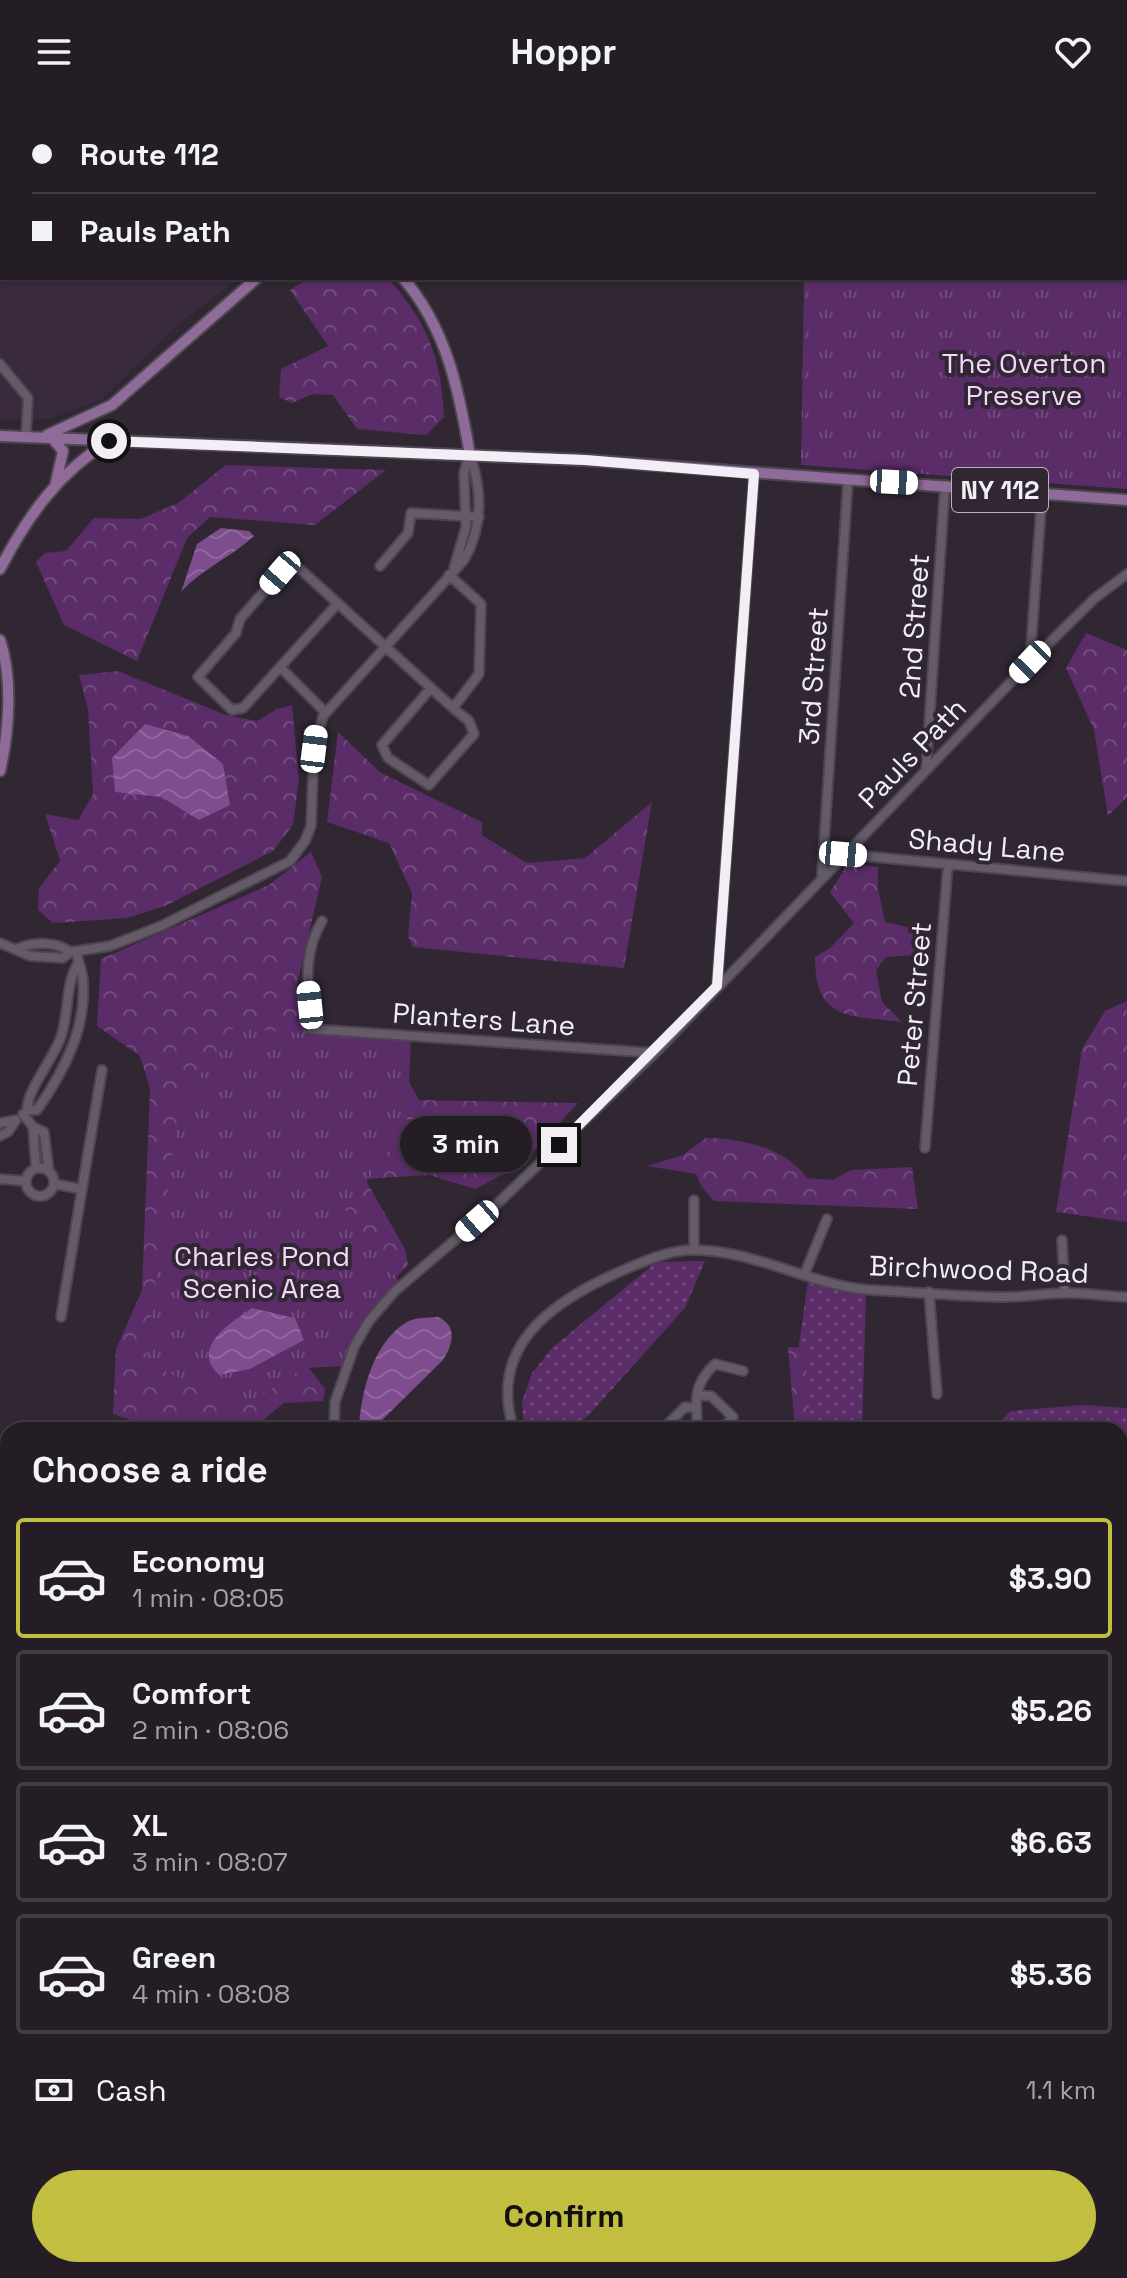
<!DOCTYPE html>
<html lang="en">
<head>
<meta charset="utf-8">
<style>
	:root { --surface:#241d26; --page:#302a32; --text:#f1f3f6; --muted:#a3a2a7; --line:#413b43; --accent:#c1be40 }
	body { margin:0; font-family:"Space Grotesk",sans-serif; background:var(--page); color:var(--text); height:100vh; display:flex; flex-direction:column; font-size:30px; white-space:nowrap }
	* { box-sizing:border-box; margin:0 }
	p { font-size:26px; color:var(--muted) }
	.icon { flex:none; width:44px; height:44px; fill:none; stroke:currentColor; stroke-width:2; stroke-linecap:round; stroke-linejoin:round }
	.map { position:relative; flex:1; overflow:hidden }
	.panel { position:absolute; left:0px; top:1318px; width:1128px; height:856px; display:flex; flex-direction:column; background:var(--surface); border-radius:24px 24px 0 0; box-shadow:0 2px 6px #0004,0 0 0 2px var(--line) }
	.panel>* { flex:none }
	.guide { position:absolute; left:0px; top:0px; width:1128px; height:176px; box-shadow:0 2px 6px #0004,0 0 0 2px var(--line); display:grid; align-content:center; height:176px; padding:0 32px; background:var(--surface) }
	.end { position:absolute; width:36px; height:36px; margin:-18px; border:10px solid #f3edf5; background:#111; box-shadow:0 0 0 4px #111 }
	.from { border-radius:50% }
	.bubble { position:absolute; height:56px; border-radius:28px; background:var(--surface); box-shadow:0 2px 6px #0004,0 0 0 2px var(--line); font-size:26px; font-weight:800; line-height:56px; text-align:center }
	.car { position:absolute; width:24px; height:48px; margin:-24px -12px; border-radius:10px; box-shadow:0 0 6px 2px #0007; background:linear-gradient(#fff 24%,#345 0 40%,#fff 0 76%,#345 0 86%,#fff 0) }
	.guide b { display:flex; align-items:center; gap:28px; height:76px; font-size:30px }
	.guide b+b { border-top:2px solid var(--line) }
	.guide i { width:20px; height:20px; background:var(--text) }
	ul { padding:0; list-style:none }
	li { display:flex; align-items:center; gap:24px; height:120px; margin:0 16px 12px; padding:0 16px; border:4px solid var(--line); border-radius:8px }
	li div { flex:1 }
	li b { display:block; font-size:30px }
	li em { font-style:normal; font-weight:800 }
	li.on { border-color:var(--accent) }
	li>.icon { width:72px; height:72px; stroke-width:1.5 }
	h2 { padding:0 32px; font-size:36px; line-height:96px }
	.pay { display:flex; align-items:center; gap:20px; height:88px; padding:0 32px; font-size:30px }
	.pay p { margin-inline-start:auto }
	.button { display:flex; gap:16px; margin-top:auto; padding:16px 32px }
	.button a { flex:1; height:92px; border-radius:48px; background:var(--accent); color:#111; font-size:32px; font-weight:800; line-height:92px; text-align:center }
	header { display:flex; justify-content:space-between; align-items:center; height:104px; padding:0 32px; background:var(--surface); font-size:36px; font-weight:800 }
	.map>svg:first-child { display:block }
</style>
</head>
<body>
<header><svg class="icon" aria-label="menu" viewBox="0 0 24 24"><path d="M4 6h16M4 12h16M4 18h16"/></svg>Hoppr<svg class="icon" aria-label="heart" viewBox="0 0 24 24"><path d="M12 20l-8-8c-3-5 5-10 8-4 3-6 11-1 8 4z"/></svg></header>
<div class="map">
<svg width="1127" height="2174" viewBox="0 0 1127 2174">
	<defs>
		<pattern id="grass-dots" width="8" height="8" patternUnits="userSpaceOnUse" patternTransform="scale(2)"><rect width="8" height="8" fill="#5a2c68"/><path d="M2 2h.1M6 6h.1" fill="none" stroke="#724b7e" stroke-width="1.8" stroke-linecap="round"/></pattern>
		<pattern id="forest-crowns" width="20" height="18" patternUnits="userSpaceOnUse" patternTransform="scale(2)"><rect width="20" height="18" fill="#5a2c68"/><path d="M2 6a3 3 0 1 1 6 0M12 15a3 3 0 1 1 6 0" fill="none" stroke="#724b7e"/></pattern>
		<pattern id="park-tufts" width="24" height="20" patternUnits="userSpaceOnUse" patternTransform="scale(2)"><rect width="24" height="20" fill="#5a2c68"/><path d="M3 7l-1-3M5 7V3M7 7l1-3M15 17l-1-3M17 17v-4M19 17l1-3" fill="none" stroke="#724b7e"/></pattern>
		<pattern id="water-waves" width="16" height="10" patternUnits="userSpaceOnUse" patternTransform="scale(2)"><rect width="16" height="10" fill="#7e4d8e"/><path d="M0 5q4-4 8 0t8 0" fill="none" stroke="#91679e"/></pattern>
	</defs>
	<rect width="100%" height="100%" fill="#302733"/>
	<path fill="#392b3d" d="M0,0L249,2H2V174H239L172,225L102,295L49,315L0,316Z"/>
	<path fill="url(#grass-dots)" d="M705,1157L685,1204L587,1313L561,1326H524L522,1297L532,1269L552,1244L656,1158Z
		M808,1177L866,1191L862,1326H805L795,1269Z
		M1083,1301L1127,1304V1369L1120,1371V1326H991L1011,1307Z"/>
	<path fill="url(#forest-crowns)" fill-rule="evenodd" d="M328,174H388C428,220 441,252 444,313L426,331L357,325L333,291L313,290L292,299L279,293L281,265L328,242L290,186L307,175L325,178Z
		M226,361L386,366L315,421L210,413L187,434L137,557L64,521L36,458L45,449L66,447L94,414L140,415L178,399Z
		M1086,529L1127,546V693L1108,712L1094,626L1066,564Z
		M118,567L226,611L257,617L277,605L292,601L299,675L293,721L273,747L165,802L127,814L53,819L38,806L39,784L60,757L45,710L78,716L93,690L88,606L79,571ZM161,693L230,700L199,716Z
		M338,628L381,669L482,718V731L527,759L585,754L652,698L624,864L413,843L408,832L412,789L389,739L327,718Z
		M311,748L322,773L296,885L303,921L311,931L397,957L419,996L578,999L521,1061L475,1085L429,1071L365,1075L405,1145L408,1161L362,1210L306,1260L325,1285L323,1297L284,1299L251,1326H161L113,1310L116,1245L142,1186L150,985L140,952L97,922L101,855L269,781Z
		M848,760L878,763V784L885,818L930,828L928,850L886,853L876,866L882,898L902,918C849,911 815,918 815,853L830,844L854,819L830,788Z
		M1127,897V1118L1056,1108L1082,945L1105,907Z
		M706,1034C741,1034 786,1044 807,1074L833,1076L851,1066L912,1063L918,1105L714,1097L701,1082L696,1070L647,1062L683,1051Z
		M788,1243L805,1244L811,1326H795Z
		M8,1546V1722L0,1721V1569Z
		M8,1825V2029L0,2073V1842H4Z
		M299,2166H490V2174H284Z"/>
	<path fill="url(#park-tufts)" d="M614,0H1127V385L801,361L804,174H1126V2Z
		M233,924L411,937L406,1032L344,1104L402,1181L352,1243L343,1262L304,1264L242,1303L145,1258L179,1001Z
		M1120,2032H1127V2174H1052V2166H1120Z"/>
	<path fill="url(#water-waves)" d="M221,424L249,427L254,432C231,453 202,465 181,488L197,440Z
		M145,620L188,632L223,660L230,701L199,716L161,693L115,688L112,654Z
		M252,1204L295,1214L304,1236L250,1265L219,1271C190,1244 230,1219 252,1204Z
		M438,1213C458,1222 453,1240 443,1256L375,1323L362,1326L359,1324C361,1288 373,1238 407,1218C415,1213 428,1214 438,1213Z"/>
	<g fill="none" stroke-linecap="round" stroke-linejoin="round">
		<g stroke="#4d454f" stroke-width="12">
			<path id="minor" d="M564,2V0
				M0,260L28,294L26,332
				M380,462L408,429L411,409L479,413
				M454,464L466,423L464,369L469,352
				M338,499L243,604L232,606L198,573L236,529L240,515L280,469L286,464L300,465L453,604L479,570L481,500L449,471
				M1030,557L1042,390
				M280,563L326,609
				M431,584L382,641L388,654L429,681L474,630L469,617L453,604
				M926,666L945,381
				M843,750L1127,777
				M822,770L848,376
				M322,817C301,852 309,886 311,925L655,949
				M0,839L30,852L63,854L70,848C57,837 34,838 19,844
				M77,847L110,842L161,822L290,757L305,737L311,722L314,645L323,612L464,456C483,423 482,386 470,351
				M70,848L77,847C77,858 83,867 83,877C87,924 63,969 37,1006H27C27,986 53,955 61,933C69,909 65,883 77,861
				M717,881L754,370
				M23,1010L33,1023L44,1028L49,1068
				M0,1019L16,1016L8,1028L0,1032
				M33,1023L36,1064
				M925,1044L948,760
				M26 1078a14 14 0 1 1 28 0a14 14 0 1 1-28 0Z
				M0,1075L26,1077
				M54,1080L82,1085L61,1213
				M82,1085L102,966
				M1062,1136L1065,1189
				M694,1146V1096
				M805,1169L827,1115
				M929,1188L937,1290
				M697,1291L711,1292L733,1313L722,1326
				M334,1326L335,1298L354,1243L369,1217L395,1187L496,1101L655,949L1030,558L1095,494L1127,470
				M514,1326C487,1243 551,1198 619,1168C643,1158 667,1146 694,1146C756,1146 811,1182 872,1186C916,1188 961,1193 1006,1193C1026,1193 1046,1189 1066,1189C1086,1189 1107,1192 1127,1193
				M662,1326L685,1303L696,1304
				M698,1326C695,1298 693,1280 715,1260L743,1267
				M0,1378H8
				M0,1414H8
				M1120,1466L1127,1457
				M1120,1484L1127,1489
				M1120,1553L1127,1543
				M1120,1742H1127
				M1120,1762L1127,1757
				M1120,1956L1127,1955
				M511,2166V2174
				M687,2174L728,2166
				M863,2174V2166"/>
		</g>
		<g stroke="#4d454f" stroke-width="14">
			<path id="major" d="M447,2L448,0
				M403,174C447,225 459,287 470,351
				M47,331L112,301L257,174
				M0,332L585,356L1127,396
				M52,334L63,347L56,378
				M0,465C27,413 58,369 109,337
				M0,536C13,574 9,629 0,667"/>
		</g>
		<use href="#minor" stroke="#645a68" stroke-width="8"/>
		<use href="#major" stroke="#8f6b9a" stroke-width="10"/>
	</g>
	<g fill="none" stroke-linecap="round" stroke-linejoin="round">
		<path stroke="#f3edf5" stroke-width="10" d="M109,337L585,356L754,370L717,882L559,1041"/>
	</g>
	<g text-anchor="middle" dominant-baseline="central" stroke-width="8" stroke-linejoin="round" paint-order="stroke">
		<rect fill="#302733" stroke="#b8b2bb" stroke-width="2" x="952" y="364" width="96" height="44" rx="6"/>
		<g font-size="26" font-weight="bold" fill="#f3edf5">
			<text x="1000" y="386">NY 112</text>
		</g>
		<g font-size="28" fill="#f2d6fb" stroke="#302733">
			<text x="1024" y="259">The Overton<tspan x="1024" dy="32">Preserve</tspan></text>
			<text x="262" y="1152">Charles Pond<tspan x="262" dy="32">Scenic Area</tspan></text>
		</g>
		<g font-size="28" fill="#f3edf5" stroke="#302733">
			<text transform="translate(914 522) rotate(-86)">2nd Street</text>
			<text transform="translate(813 572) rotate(-86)">3rd Street</text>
			<text transform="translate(912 649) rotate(-46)">Pauls Path</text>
			<text transform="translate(987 741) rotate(5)">Shady Lane</text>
			<text transform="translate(914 900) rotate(-85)">Peter Street</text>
			<text transform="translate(484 915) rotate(4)">Planters Lane</text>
			<text transform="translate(979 1165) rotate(2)">Birchwood Road</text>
		</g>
	</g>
</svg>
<i class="end from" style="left:109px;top:337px"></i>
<i class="end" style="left:559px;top:1041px"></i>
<div class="bubble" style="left:400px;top:1012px;width:132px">3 min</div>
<i class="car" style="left:894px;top:378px;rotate:93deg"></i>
<i class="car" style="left:280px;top:469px;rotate:221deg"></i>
<i class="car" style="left:1030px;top:558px;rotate:224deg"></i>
<i class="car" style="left:314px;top:645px;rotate:7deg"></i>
<i class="car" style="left:843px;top:750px;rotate:95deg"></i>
<i class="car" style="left:310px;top:901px;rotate:354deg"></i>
<i class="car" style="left:477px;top:1117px;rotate:229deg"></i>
<div class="guide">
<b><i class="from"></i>Route 112</b>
<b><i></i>Pauls Path</b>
</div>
<section class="panel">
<h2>Choose a ride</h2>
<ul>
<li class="on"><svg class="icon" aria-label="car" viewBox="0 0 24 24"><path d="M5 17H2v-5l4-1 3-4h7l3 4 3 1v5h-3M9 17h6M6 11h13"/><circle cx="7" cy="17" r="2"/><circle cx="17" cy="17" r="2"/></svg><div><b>Economy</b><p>1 min · 08:05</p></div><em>$3.90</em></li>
<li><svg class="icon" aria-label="car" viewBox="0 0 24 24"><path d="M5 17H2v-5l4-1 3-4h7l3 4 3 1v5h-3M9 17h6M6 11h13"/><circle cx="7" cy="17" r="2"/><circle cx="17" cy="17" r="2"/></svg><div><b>Comfort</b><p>2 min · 08:06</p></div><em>$5.26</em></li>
<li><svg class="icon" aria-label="car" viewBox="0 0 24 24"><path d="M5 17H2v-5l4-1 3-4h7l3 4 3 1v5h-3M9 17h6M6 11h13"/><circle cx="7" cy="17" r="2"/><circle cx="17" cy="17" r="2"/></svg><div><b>XL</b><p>3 min · 08:07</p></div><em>$6.63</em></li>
<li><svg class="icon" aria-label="car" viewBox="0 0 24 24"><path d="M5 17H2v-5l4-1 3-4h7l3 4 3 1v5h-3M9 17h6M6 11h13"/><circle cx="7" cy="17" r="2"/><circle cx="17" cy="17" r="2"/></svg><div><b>Green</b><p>4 min · 08:08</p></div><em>$5.36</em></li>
</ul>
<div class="pay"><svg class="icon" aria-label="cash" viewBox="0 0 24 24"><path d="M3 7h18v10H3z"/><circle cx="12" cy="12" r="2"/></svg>Cash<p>1.1 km</p></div>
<div class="button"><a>Confirm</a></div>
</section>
</div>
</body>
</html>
